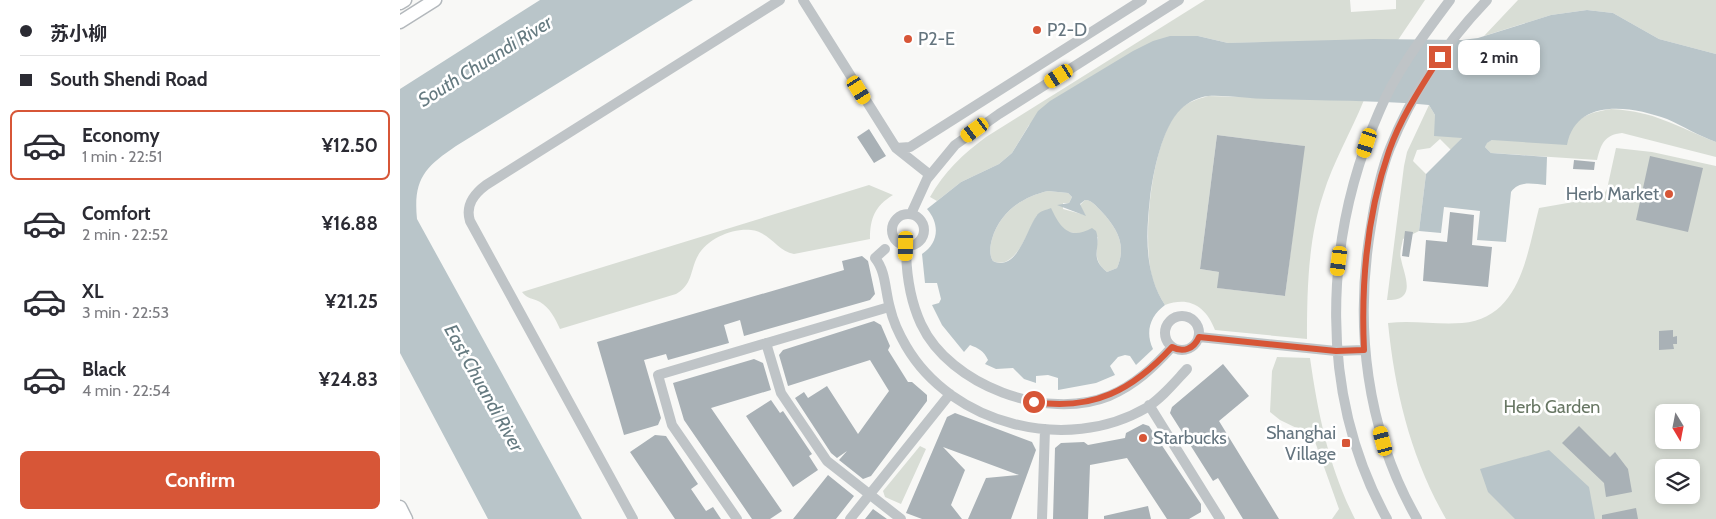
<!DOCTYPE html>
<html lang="en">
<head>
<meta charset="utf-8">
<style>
	:root { --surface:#fff; --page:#f7f7f7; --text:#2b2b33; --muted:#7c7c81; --line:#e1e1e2; --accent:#d75637 }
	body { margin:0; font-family:Cabin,"Noto Sans SC",sans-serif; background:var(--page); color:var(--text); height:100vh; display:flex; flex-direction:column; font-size:19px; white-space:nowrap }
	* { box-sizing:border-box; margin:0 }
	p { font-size:16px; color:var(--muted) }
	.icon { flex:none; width:28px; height:28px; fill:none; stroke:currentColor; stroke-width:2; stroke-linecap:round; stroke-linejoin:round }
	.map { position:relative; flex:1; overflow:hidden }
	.sheet { display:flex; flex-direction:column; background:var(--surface); width:400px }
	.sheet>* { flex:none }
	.hud { display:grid; align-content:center; height:110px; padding:0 20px; background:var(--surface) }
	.needle { width:32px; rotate:170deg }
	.fabs { position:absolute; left:1255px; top:404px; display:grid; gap:10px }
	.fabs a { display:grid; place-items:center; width:45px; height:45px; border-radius:8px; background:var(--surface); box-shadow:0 2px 8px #0003; font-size:25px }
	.end { position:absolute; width:22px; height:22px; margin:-11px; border:6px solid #d75637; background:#fff; box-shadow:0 0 0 2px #fff }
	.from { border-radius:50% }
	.bubble { position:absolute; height:35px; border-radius:8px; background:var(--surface); box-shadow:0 2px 8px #0003; font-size:16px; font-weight:700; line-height:35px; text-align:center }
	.car { position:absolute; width:15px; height:30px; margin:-15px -8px; border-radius:6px; box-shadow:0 0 4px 1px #0007; background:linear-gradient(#f5c518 24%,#345 0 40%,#f5c518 0 76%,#345 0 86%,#f5c518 0) }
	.hud b { display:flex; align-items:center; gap:18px; height:48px; font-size:19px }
	.hud b+b { border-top:1px solid var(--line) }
	.hud i { width:12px; height:12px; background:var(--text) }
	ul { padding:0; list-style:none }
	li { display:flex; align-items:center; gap:15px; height:70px; margin:0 10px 8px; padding:0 10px; border:2px solid transparent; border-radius:8px }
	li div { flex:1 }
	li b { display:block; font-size:19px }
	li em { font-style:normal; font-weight:700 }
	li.current { border-color:var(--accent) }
	li>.icon { width:45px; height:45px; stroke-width:1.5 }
	.cta { display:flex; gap:10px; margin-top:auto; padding:10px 20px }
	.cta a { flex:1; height:58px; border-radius:8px; background:var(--accent); color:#fff; font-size:20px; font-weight:700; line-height:58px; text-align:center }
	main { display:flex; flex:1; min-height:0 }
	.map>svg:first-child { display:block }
</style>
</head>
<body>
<main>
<section class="sheet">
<div class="hud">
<b><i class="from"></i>苏小柳</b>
<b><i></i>South Shendi Road</b>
</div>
<ul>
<li class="current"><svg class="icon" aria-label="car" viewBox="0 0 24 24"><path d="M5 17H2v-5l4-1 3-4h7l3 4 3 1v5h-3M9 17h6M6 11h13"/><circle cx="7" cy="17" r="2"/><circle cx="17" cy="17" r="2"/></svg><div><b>Economy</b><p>1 min · 22:51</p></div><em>¥12.50</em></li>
<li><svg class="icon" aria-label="car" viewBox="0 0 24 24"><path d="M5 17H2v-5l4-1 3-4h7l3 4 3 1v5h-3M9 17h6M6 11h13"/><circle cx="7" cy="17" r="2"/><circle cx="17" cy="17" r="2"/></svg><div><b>Comfort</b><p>2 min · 22:52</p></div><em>¥16.88</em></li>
<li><svg class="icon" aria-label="car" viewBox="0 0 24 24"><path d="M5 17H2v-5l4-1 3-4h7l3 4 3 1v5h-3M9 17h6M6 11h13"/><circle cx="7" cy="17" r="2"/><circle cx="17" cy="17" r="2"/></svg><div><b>XL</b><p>3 min · 22:53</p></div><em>¥21.25</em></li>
<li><svg class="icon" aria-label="car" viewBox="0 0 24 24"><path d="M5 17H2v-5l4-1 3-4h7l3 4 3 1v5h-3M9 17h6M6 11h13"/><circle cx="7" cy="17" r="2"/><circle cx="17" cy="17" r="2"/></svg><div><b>Black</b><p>4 min · 22:54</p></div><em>¥24.83</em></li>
</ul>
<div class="cta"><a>Confirm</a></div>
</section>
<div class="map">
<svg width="1316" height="519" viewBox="0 0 1316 519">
	<rect width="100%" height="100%" fill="#f8f8f6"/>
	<path fill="#d8ddd5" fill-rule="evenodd" d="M805,0H950L951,12L996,9V0H1025L998,40L828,43L798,36L629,125L612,153L599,164L561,182L537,201L530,197C544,172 563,154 586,137Z
		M1118,0H1316V54L1259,39L1213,13L1187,10L1151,15L1084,36Z
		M808,96L964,100C951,132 933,162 923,195C908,240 907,291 907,339L815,330C806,307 790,296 765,305C759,296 755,287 752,277C742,238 751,139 780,109C788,102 798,99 808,96ZM817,135L904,146L885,296L818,288L819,272L800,269Z
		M1029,105L1035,115V125L1062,138L1051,150L1040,139L1030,148L1017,150L1013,161L1026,174L1019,231L1003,239C1002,245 999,253 1001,259C1004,275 1018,301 987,300L1004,166L1007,152Z
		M1211,109C1255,111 1277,127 1316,142V157L1222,133C1204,135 1201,144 1197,160L1091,153L1085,147L1086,143L1092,140L1169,135C1176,116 1192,112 1211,109Z
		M1216,148L1252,152L1316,166V519H1046C1011,458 995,393 988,323C1013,320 1037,325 1062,323C1121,318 1127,253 1139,208L1202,197L1207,189ZM1264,412H1291V440H1264ZM1264,468H1291V495H1264Z
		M469,185L493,195C475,206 470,218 470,239L394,254C377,251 370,232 351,230C330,228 302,241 295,262C290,276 290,286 276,294L160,329C155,318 150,308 140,302C133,298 127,299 122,292Z
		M648,191L668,193L672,197L669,203H663V209L685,215L680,205L685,200C692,200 696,206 701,211C717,228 727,245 717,268L707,272C694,262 696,252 698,237L668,232L662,229L658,222L637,215C629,229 615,272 593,261C589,255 590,246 592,239C600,212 622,197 648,191Z
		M877,357L910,358C918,414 929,468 955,519H932L939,509L913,436L880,420L870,412L872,371Z
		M520,446L526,449L501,504L485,497L483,491Z"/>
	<path fill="#b9c5c9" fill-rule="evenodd" d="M140,0H293L56,146C25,167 13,179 17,219L182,519H88L0,353V89Z
		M1187,10L1213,13L1259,39L1316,54V142C1299,136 1283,126 1267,119C1232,106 1176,97 1167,145L1092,140L1087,143L1085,147L1091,153L1147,157L1146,185C1133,184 1119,180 1111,192L1106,242L1077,240L1080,211L1044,207L1041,233L1019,231L1026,174L1062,138L1034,136L1035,115L1029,105C976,100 923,101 869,99C849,99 828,95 808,96C799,97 788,102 781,109C762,127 753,173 750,198C746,234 744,273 765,305C750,316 745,332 753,349L736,365L730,356L725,355L718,357L710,366L715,375L696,383L658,390V378L648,375L636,376V383L624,379L613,368L596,369L585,364L588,360C584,351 578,348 570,345L564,352L542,325L532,305L539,303L541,299L537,283H525L522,254C539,243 540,224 527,209L561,182L599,164L612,153L638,111L650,101L733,51L753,41L770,36H798L828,43L973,39L1062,40L1078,38L1151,15ZM648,191L668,193L672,197L669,203L657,205L686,216L680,204L685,200C692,200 696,206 701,211C717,228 727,245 717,268L707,272C688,257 702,248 696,231L692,228C669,241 660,227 651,208C646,210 640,211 637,215C627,228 617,273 593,261C589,255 590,246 592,239C600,212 622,197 648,191Z
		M1149,450L1189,487L1195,519H1115L1088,492L1080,469Z"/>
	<path fill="#a9b1b6" d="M469,129L486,156L474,163L457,137Z
		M817,135L905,146L885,296L817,288L819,272L800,269Z
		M1250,156L1303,168L1288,232L1236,220Z
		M1174,160L1195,162L1194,170L1173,169Z
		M1050,212L1074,215L1072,245L1092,247L1088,287L1023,281L1026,240L1047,242Z
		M1005,231L1013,232L1009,257L1002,256Z
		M462,256L468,261L475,294L470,300L344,336L340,320L324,325L329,343L268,360L266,354L244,360L261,418L258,425L224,435L197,342L444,270L442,261Z
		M474,321L481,325L490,346L488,350L508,382H512L527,395V401L471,476L463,479L439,460L447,451L437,458L431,453L395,398L404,392L408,398L427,386L458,434L489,391L470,360L388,386L379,355L383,350Z
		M1273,330V337L1277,336V344H1273L1274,349L1259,350V331Z
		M354,359L363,363L371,390L311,408L382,511L370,519H352L284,420L273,383Z
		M823,364L849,396L819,421L879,519H843L818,478L813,481L770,413L772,407Z
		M371,400L380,413L383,411L412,454L409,456L418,470L393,487L346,416Z
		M555,413L632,442L636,450L611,519H568L586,478L619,475L543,447L565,470L551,505L562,519H522L506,513L547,417Z
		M743,424L749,426L801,504V512L789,519H767L727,458L690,465L688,519H653L655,448L661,443L684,442L688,445L725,438L726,433Z
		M1179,426L1210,457L1215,452L1228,469L1232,492L1206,497L1204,483L1162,443Z
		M255,435L266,436L298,484L291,489L306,511L313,507L321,519H275L230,452Z
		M428,475L454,496L436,519H393Z
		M748,506L751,519H704V516Z
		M1236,508L1238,519H1202V515Z
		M473,509L487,519H465Z"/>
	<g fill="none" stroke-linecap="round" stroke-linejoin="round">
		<g stroke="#b3b8bc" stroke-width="15">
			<path id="major" d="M0,3L5,0
				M0,22L35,0
				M0,507L6,519"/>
		</g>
		<path stroke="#bfc4c7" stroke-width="10" d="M403,0L496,148L530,175
			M496,148L510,147L742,0
			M492 230a16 16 0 1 1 32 0a16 16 0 1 1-32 0Z
			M511,214L527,179L555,145L599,114L779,0
			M506,246C506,272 510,300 521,324C550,386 647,421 709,396C735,385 754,367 772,347
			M485,249L475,258C486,271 485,291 490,308C493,321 499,334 506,346C552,425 667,454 746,408C762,398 774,383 787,369
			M765 333a17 17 0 1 1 34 0a17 17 0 1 1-34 0Z
			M799,337L936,351L964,350
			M366,343L381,393L427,461L501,519
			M749,405L820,519
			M233,519L70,221C65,205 74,194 86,185L380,0
			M337,519L272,425L258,375L489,307
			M450,519L550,394
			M642,519L645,429
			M987,519C918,394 923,240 979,112C996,71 1024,35 1050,0
			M1017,519C966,430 954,326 971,226C975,200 980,173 990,148C1012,93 1046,43 1087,0"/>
		<use href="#major" stroke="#fff" stroke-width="12"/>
	</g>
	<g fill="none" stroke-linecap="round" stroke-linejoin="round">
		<path stroke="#d75637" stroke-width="6" d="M634,402C693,411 733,390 772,347C783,353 794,349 799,337L936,351L964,350C961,284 967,214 989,151C1001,117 1021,87 1040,57"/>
	</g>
	<g fill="#d75637" stroke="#fff" stroke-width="2">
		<circle cx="637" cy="30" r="5"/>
		<circle cx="508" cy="39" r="5"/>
		<circle cx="1269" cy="194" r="5"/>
		<circle cx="743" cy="438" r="5"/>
		<rect x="941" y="438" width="10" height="10" rx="2.5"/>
	</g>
	<g text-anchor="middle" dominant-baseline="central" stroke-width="5" stroke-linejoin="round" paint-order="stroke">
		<g font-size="18" fill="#65757f" stroke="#fff" text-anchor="start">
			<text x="647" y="30">P2-D</text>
			<text x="518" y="39">P2-E</text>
			<text x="1259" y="194" text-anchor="end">Herb Market</text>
			<text x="936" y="433" text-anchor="end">Shanghai<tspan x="936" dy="21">Village</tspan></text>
			<text x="753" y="438">Starbucks</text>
		</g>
		<g font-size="18" fill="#687764" stroke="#fff">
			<text x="1152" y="407">Herb Garden</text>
		</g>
		<g font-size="19" font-style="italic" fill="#657a80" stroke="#fff">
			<text transform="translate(85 61) rotate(-32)">South Chuandi River</text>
			<text transform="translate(84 388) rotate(61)">East Chuandi River</text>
		</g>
	</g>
</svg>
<div class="fabs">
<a><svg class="needle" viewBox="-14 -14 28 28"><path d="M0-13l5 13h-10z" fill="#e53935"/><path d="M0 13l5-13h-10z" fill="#7c7c81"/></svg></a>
<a><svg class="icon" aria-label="layers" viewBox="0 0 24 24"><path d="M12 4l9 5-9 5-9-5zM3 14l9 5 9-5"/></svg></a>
</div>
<i class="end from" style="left:634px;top:402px"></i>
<i class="end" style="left:1040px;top:57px"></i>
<div class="bubble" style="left:1058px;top:40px;width:82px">2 min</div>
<i class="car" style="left:659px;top:76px;rotate:238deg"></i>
<i class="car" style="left:459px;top:90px;rotate:148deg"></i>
<i class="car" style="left:575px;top:130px;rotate:234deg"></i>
<i class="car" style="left:967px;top:143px;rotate:198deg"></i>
<i class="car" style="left:506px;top:246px;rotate:181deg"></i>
<i class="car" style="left:939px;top:261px;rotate:187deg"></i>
<i class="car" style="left:983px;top:441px;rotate:345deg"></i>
</div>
</main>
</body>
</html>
